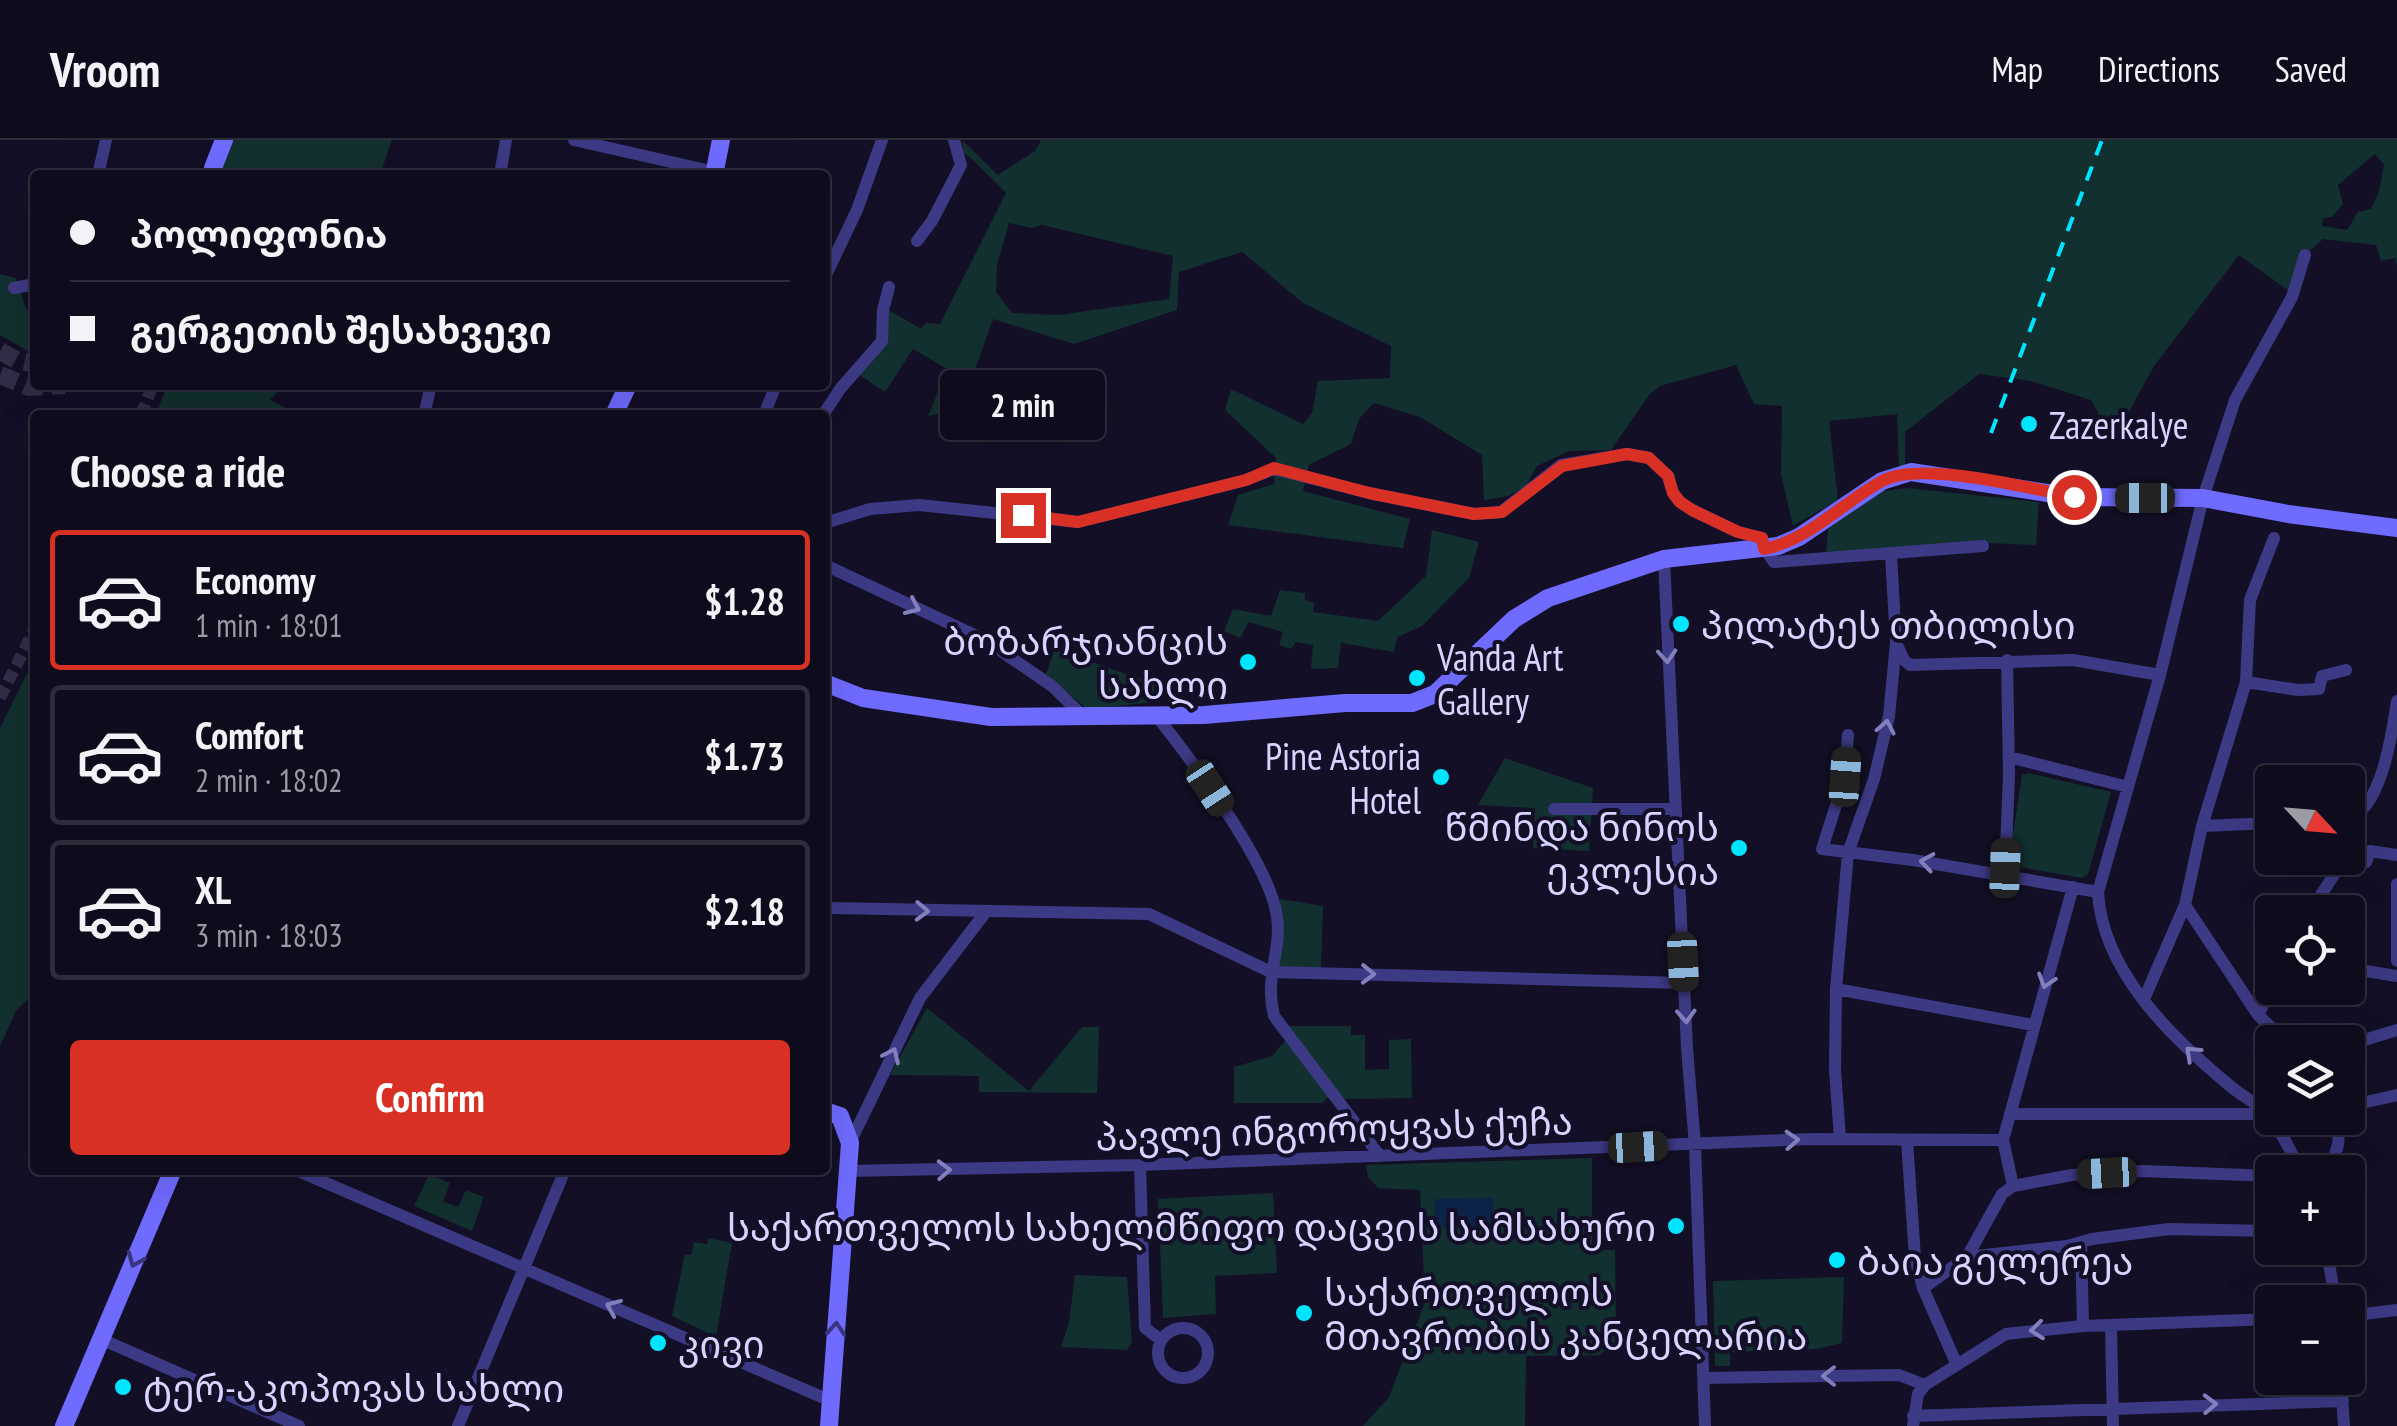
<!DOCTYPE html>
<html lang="en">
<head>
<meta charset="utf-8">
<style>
	:root { --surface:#0e0b1c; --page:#1c1929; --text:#f1f3f6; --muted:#9b9ba3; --line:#2e2b3b; --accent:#d93025 }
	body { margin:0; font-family:"PT Sans Narrow","Noto Sans Georgian",sans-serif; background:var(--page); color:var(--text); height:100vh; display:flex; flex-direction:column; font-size:38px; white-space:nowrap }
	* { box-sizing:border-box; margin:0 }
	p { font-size:32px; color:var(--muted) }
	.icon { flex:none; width:55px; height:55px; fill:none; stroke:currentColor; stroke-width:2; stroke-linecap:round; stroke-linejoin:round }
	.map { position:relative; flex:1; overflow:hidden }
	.details { position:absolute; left:30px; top:270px; width:800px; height:765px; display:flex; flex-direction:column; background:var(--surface); border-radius:10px; box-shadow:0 10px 40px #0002,0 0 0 2px var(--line) }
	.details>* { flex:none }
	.guide { position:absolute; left:30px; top:30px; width:800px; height:220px; border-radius:10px; box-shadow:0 10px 40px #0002,0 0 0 2px var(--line); display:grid; align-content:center; height:220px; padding:0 40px; background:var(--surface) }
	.needle { width:65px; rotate:116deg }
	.tools { position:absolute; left:2255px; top:625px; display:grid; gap:20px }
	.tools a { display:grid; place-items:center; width:110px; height:110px; border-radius:10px; background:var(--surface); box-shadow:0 10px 40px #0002,0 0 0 2px var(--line); font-size:50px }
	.end { position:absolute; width:45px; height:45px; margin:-22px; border:12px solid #d93025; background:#fff; box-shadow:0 0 0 5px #fff }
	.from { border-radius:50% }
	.bubble { position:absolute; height:70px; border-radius:10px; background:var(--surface); box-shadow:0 10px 40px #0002,0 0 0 2px var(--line); font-size:32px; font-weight:700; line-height:70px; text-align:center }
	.car { position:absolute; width:30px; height:60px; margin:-30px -15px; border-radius:12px; box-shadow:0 0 8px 2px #0007; background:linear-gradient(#222 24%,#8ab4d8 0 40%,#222 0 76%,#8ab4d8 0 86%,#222 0) }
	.guide b { display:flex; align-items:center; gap:35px; height:95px; font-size:38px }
	.guide b+b { border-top:2px solid var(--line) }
	.guide i { width:25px; height:25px; background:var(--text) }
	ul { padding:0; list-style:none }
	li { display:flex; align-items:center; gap:30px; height:140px; margin:0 20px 15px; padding:0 20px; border:5px solid var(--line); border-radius:10px }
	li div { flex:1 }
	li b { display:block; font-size:38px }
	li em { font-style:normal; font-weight:700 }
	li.active { border-color:var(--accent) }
	li>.icon { width:90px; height:90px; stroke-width:1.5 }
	h2 { padding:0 40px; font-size:45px; line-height:120px }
	.button { display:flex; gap:20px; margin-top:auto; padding:20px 40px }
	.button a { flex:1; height:115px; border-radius:10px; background:var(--accent); color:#fff; font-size:40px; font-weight:700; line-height:115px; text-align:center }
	header { display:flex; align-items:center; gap:60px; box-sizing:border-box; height:140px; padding:0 50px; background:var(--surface); border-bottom:2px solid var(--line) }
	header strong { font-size:48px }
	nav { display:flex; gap:55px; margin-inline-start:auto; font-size:35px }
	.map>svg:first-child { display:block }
</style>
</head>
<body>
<header>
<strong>Vroom</strong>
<nav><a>Map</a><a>Directions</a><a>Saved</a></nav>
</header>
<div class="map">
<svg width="2397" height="1286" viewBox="0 0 2397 1286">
	<rect width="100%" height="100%" fill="#130f26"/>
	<path fill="#12302f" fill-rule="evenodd" d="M224,0H392L380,35H227V32L213,28Z
		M962,0L998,35L1035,11L1041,0H2397V126L2395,118L2381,121L2376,105L2323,99L2305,115L2289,151L2239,115L2154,226L2113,301L2091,260L2031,241L1979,234L1905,292V326L1899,332L1897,274L1829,281L1838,360L1793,386L1781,334L1782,266L1754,264L1736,225L1660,246L1649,255L1611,310L1569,311L1537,326L1526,346L1508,356L1484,360L1482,315L1420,277L1374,263L1359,279L1351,304L1309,325L1303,351L1410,379L1403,408L1228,385L1238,355L1274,344L1276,318L1225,270L1231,249L1303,284L1312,273L1318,241L1390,238L1391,206L1303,163L1242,112L1179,132L1177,170L1074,204L993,179L961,269L928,276L947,229L913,209L885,252L858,234L885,203L887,169L921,189L926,183L940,184L1006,53L971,18L964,14ZM2375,14L2384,25L2379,52L2371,69L2358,72L2347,90L2322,86L2323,78L2332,77L2343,64L2338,45ZM1009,83L1031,88L1042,85L1173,116L1169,159L1059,175L1012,173L996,152L997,125Z
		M0,134L16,138L26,169L35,180V215L0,195Z
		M168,245H284L270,260L300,275H155Z
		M1908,348L2039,362L2036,405L1964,402L1826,413L1828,389L1882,351Z
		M1432,390L1479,402L1469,438L1422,486L1397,497L1394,512L1341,503L1338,528L1311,529L1313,505L1296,502L1291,509L1279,505L1283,492L1249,482L1240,498L1224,491L1233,469L1271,476L1280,450L1305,453V460L1314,463L1313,472L1378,481L1426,436Z
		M1055,509L1154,544V562L1087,569L1046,534Z
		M35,517V852L16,871L0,906V588Z
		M1505,618L1593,648L1589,711L1533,708L1535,668L1478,665Z
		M2029,633L2111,652L2088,734L2082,738L2008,725L2022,635Z
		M1280,759L1323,766L1321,828L1280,827Z
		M927,868L1029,951L1082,887H1099L1097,953L979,952V936L890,935Z
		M1287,886H1351V895H1365V930L1389,929V900L1411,899L1412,958L1343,959Z
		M1286,900L1330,956L1322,963H1234V927L1272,916Z
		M1592,1018V1110H1615L1616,1203L1599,1215L1526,1216L1525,1286H1363L1389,1257L1425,1162L1420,1050L1378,1048L1368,1037L1366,1025Z
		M429,1034L450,1043L443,1061L458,1067L466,1050L484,1057L472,1091L414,1066Z
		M1273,1053L1277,1133L1215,1136L1216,1174L1163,1178L1158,1059Z
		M708,1098L732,1103L716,1197L672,1176L685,1114L691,1115L694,1102L707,1104Z
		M1075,1135L1127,1137L1132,1202L1127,1210L1061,1207L1069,1183Z
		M1844,1137L1842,1203L1817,1209L1730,1212V1226H1715L1713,1141Z"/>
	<path fill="#0c2248" d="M1493,1058L1494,1087H1435V1059Z"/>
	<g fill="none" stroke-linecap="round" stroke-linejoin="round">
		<path stroke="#312d47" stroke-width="12" stroke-dasharray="12 6" stroke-linecap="butt" d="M141,275L153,245
			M0,558L35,488"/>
		<path stroke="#312d47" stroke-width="18" stroke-dasharray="18 9" stroke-linecap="butt" d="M0,211L16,220L35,224
			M0,235L29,247L65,245"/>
		<path stroke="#3d3a85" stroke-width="12" d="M574,0L715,32
			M98,35L106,0
			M500,35L506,0
			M917,101L932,81L961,25L954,0
			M825,137L857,70L882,0
			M14,148L35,144
			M424,275L431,245
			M764,275L776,245
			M823,275L840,249L882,201L883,170L889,147
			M825,383L870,369L919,365L1078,382L1246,340L1274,329L1369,353L1474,374L1501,372L1561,325L1627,314L1649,318L1668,336L1673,353L1680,362L1692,370L1738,392L1762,398L1765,409L1774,422L1983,406
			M2274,398L2250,460L2246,542L2202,686L2185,765L2258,875L2287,902
			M1664,419L1687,908L1695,1005L1705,1286
			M825,425L985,500L1052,546L1084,577
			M1897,505L1904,520L1910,525L2073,520L2160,535
			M2246,542L2298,550L2319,549L2322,536L2346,530
			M1154,573C1188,615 1271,725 1277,777C1282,811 1264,837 1274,876L1380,1016
			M1848,595L1845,637L1822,709L1913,720L2098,752
			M2009,617L2128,647
			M1554,669H1675
			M2348,679C2382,668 2392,593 2397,561
			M2202,686L2272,683
			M2005,735L2009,635L2007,520
			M2397,744V821
			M825,765L832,768L1149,774L1271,832L1684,843
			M2310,772L2339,727L2345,723L2366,722L2370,711L2397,715
			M2348,823L2360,830L2397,836
			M1836,849L2033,885
			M2144,859L2185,765
			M2258,875L2272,847
			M2348,905L2397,890
			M2348,966L2397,955
			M2010,974H2267
			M1840,998L1835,930L1836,849L1848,713L1874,639L1889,576L1896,503L1891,415
			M1907,1000L1915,1118L1923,1148L1957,1225
			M850,1003L920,858L985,773
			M1140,1025L1145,1188L1161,1200
			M296,1030L831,1261
			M847,1031L1140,1025L1813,999L2003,1000
			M2302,1032C2291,1014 2281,988 2266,973C2255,962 2240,955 2229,945C2172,898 2102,831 2098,752L2160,535L2203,358L2235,260L2292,157L2305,115
			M2329,1032L2338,1005L2340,978
			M2013,1046L2003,1000L2073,747
			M2081,1102L2083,1186
			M2326,1108L2336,1162
			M1967,1117L2067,1106L2092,1099L2169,1089L2272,1091
			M1923,1148L1967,1117L2002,1054L2013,1046L2072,1035L2143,1031L2272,1036
			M2348,1176L2397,1170
			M2111,1185L2113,1286
			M1158 1213a25 25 0 1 1 50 0a25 25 0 1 1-50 0Z
			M101,1199L299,1286
			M1704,1238L1899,1235L1925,1245L2006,1194L2083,1186L2272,1179
			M2341,1238L2344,1286
			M1913,1276L2343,1261
			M458,1286L565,1030
			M1913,1286L1918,1254L1925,1245"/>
		<path stroke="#6f6bff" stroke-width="18" d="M213,28L224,0
			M714,35L721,0
			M614,275L628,245
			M825,543L863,558L991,577L1204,575L1345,563H1412L1435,554L1514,479L1548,458L1664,419L1778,406L1799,397L1882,341L1911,332L2074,357L2203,358L2288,374L2397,388
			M825,971L840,976L850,1003L829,1286
			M64,1286L173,1030"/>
		<path stroke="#00e5ff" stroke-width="4" stroke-dasharray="15 12" stroke-linecap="butt" d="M1991,293L2102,0"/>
	</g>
	<defs><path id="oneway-chevron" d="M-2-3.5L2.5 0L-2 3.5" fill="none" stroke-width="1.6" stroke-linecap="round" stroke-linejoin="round" transform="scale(2.5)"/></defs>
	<g stroke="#837fbc">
		<use href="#oneway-chevron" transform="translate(913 467) rotate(24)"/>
		<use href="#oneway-chevron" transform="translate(1667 516) rotate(86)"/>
		<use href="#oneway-chevron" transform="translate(1886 587) rotate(-79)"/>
		<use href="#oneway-chevron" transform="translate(1927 722) rotate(-171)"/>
		<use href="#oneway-chevron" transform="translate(922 771) rotate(2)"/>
		<use href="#oneway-chevron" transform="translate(1368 834) rotate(1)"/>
		<use href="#oneway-chevron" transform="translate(2046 841) rotate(107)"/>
		<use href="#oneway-chevron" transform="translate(1686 876) rotate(87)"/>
		<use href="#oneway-chevron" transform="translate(2192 913) rotate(-137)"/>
		<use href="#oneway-chevron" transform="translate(892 915) rotate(-65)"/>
		<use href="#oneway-chevron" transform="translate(1792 1000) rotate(-3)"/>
		<use href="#oneway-chevron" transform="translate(944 1030) rotate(-2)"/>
		<use href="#oneway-chevron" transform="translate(613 1167) rotate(-157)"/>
		<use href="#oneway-chevron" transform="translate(2037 1190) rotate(174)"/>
		<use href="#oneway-chevron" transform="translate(1829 1236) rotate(180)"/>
		<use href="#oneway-chevron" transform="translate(2210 1264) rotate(-2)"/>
	</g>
	<g stroke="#38347d">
		<use href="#oneway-chevron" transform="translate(135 1120) rotate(113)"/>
		<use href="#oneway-chevron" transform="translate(836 1189) rotate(-86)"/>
	</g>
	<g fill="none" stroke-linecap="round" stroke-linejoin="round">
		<path stroke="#d93025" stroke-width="12" d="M1023,375L1078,382L1246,340L1274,328L1369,353L1474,374L1502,372L1562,326L1627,314L1649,318L1668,336L1673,353L1680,362L1692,370L1738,392L1762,398L1764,409C1810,400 1844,361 1884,340C1924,321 2029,348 2074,357"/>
	</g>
	<g fill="#00e5ff" stroke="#130f26" stroke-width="4">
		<circle cx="2029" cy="284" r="10"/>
		<circle cx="1681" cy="484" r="10"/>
		<circle cx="1248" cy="522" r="10"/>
		<circle cx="1417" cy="538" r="10"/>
		<circle cx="1441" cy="637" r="10"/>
		<circle cx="1739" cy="708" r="10"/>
		<circle cx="1676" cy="1086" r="10"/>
		<circle cx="1837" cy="1120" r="10"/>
		<circle cx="1304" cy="1173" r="10"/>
		<circle cx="658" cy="1203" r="10"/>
		<circle cx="123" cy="1247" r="10"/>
	</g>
	<g text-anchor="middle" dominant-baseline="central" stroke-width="8" stroke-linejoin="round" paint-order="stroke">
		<g font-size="38" fill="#d9d4ff" stroke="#130f26" text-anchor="start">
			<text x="2049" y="284">Zazerkalye</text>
			<text x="1701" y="484">პილატეს თბილისი</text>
			<text x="1228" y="500" text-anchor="end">ბოზარჯიანცის<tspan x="1228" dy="44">სახლი</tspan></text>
			<text x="1437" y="516">Vanda Art<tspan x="1437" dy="44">Gallery</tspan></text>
			<text x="1421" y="615" text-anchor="end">Pine Astoria<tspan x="1421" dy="44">Hotel</tspan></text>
			<text x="1719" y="686" text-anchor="end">წმინდა ნინოს<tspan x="1719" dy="44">ეკლესია</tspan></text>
			<text x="1656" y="1086" text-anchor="end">საქართველოს სახელმწიფო დაცვის სამსახური</text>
			<text x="1857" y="1120">ბაია გელერეა</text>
			<text x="1324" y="1151">საქართველოს<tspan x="1324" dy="44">მთავრობის კანცელარია</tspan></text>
			<text x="678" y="1203">კივი</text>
			<text x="143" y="1247">ტერ-აკოპოვას სახლი</text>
		</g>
		<g font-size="38" fill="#d9d4ff" stroke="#130f26">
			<text transform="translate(1334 988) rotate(-2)">პავლე ინგოროყვას ქუჩა</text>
		</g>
	</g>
</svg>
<div class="tools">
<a><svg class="needle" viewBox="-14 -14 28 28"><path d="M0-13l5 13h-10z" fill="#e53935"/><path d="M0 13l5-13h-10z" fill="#9b9ba3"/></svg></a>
<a><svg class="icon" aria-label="locate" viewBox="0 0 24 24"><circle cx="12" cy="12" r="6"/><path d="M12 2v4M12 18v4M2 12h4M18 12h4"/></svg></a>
<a><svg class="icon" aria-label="layers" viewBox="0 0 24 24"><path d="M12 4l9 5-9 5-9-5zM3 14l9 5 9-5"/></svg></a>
<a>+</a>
<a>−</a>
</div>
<i class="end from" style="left:2074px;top:357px"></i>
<i class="end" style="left:1023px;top:375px"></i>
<div class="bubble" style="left:940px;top:230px;width:165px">2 min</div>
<i class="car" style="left:2145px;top:358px;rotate:270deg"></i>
<i class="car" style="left:1845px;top:637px;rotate:4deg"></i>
<i class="car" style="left:1210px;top:648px;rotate:147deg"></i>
<i class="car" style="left:2005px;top:728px;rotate:2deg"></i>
<i class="car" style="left:1683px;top:822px;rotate:177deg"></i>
<i class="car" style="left:1638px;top:1007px;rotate:87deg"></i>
<i class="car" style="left:2107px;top:1033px;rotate:267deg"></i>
<div class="guide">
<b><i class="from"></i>პოლიფონია</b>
<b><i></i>გერგეთის შესახვევი</b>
</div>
<section class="details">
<h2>Choose a ride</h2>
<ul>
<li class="active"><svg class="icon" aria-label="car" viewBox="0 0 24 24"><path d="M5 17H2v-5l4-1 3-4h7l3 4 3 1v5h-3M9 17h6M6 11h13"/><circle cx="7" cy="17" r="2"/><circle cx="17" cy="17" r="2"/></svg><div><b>Economy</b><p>1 min · 18:01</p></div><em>$1.28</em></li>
<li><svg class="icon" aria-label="car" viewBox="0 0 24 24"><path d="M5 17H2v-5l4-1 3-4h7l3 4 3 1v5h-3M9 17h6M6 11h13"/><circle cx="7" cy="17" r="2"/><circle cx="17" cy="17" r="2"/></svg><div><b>Comfort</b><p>2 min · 18:02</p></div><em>$1.73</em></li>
<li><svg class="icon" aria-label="car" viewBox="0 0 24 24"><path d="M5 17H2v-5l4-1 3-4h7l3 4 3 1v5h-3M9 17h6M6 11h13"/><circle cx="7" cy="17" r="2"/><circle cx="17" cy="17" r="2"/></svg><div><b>XL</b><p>3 min · 18:03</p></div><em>$2.18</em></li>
</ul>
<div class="button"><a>Confirm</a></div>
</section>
</div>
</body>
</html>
